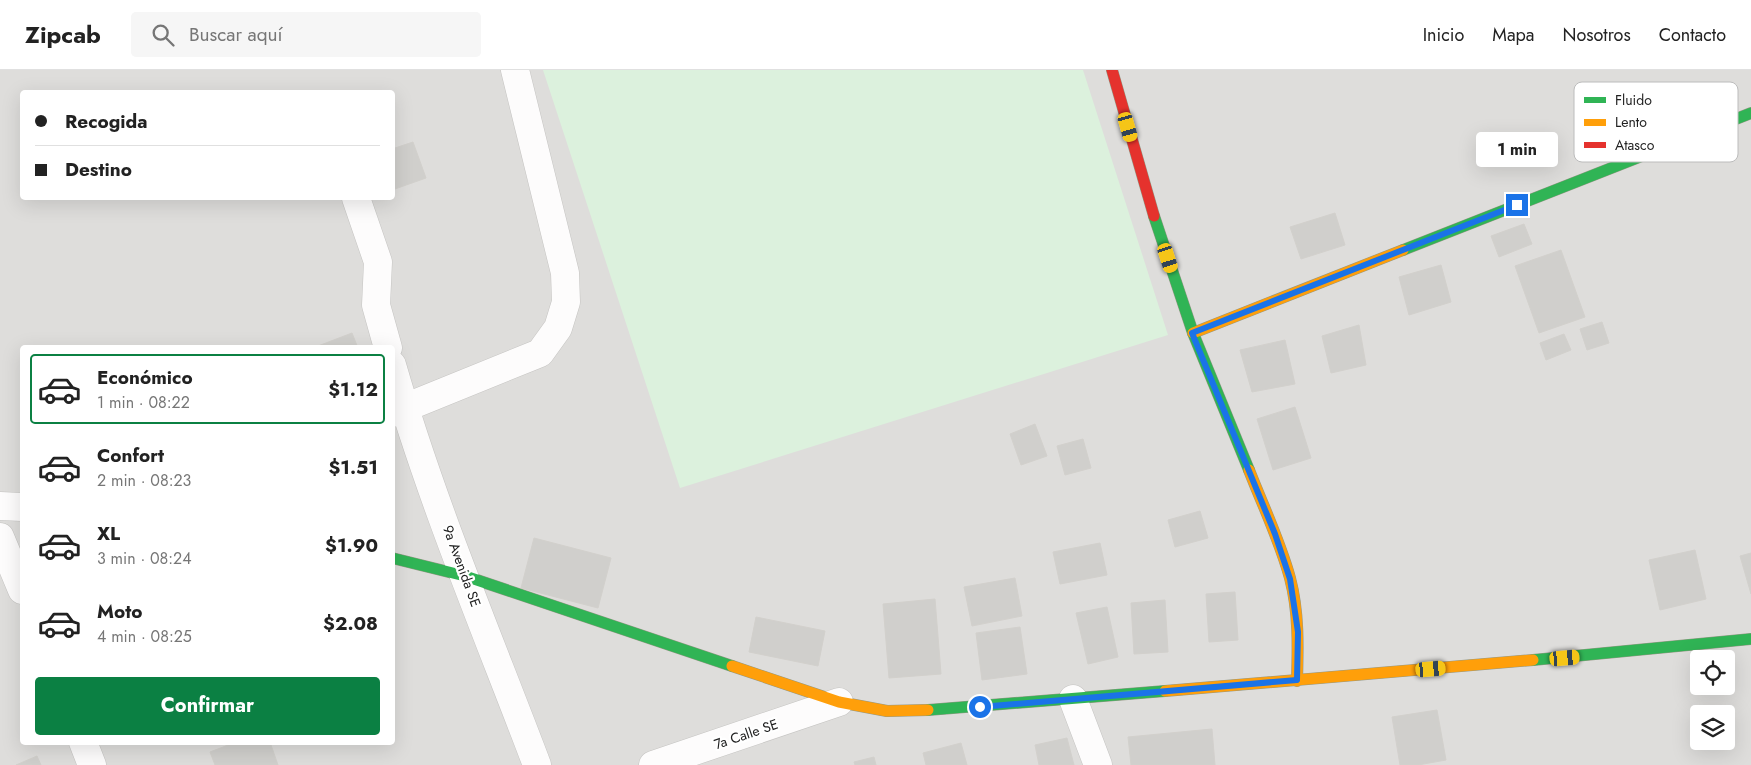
<!DOCTYPE html>
<html lang="es">
<head>
<meta charset="utf-8">
<style>
	:root { --surface:#fff; --page:#f6f6f6; --text:#222; --muted:#767676; --line:#e0e0e0; --accent:#0b8043 }
	body { margin:0; font-family:Jost,sans-serif; background:var(--page); color:var(--text); height:100vh; display:flex; flex-direction:column; font-size:19px; white-space:nowrap }
	* { box-sizing:border-box; margin:0 }
	p { font-size:16px; color:var(--muted) }
	.icon { flex:none; width:28px; height:28px; fill:none; stroke:currentColor; stroke-width:2; stroke-linecap:round; stroke-linejoin:round }
	.map { position:relative; flex:1; overflow:hidden }
	.sheet { position:absolute; left:20px; top:275px; width:375px; height:400px; display:flex; flex-direction:column; background:var(--surface); border-radius:5px; box-shadow:0 5px 20px #0002 }
	.sheet>* { flex:none }
	.top-card { position:absolute; left:20px; top:20px; width:375px; height:110px; border-radius:5px; box-shadow:0 5px 20px #0002; display:grid; align-content:center; height:110px; padding:0 15px; background:var(--surface) }
	.tools { position:absolute; left:1690px; top:580px; display:grid; gap:10px }
	.tools a { display:grid; place-items:center; width:45px; height:45px; border-radius:5px; background:var(--surface); box-shadow:0 5px 20px #0002; font-size:25px }
	.end { position:absolute; width:22px; height:22px; margin:-11px; border:6px solid #1a73e8; background:#fff; box-shadow:0 0 0 2px #fff }
	.from { border-radius:50% }
	.bubble { position:absolute; height:35px; border-radius:5px; background:var(--surface); box-shadow:0 5px 20px #0002; font-size:16px; font-weight:700; line-height:35px; text-align:center }
	.car { position:absolute; width:15px; height:30px; margin:-15px -8px; border-radius:6px; box-shadow:0 0 4px 1px #0007; background:linear-gradient(#f5c518 24%,#345 0 40%,#f5c518 0 76%,#345 0 86%,#f5c518 0) }
	.top-card b { display:flex; align-items:center; gap:18px; height:48px; font-size:19px }
	.top-card b+b { border-top:1px solid var(--line) }
	.top-card i { width:12px; height:12px; background:var(--text) }
	ul { padding:9px 0 0; list-style:none }
	li { display:flex; align-items:center; gap:15px; height:70px; margin:0 10px 8px; padding:0 5px; border:2px solid transparent; border-radius:5px }
	li div { flex:1 }
	li b { display:block; font-size:19px }
	li em { font-style:normal; font-weight:700 }
	li.on { border-color:var(--accent) }
	li>.icon { width:45px; height:45px; stroke-width:1.5 }
	.cta { display:flex; gap:10px; margin-top:auto; padding:10px 15px }
	.cta a { flex:1; height:58px; border-radius:5px; background:var(--accent); color:#fff; font-size:20px; font-weight:700; line-height:58px; text-align:center }
	header { display:flex; align-items:center; gap:30px; box-sizing:border-box; height:70px; padding:0 25px; background:var(--surface); border-bottom:1px solid var(--line) }
	header strong { font-size:24px }
	nav { display:flex; gap:28px; margin-inline-start:auto; font-size:18px }
	.search { width:350px; height:45px; background:var(--page); display:flex; align-items:center; gap:12px; box-sizing:border-box; padding:0 18px; border-radius:5px; color:var(--muted); font-size:19px }
	.map>svg:first-child { display:block }
</style>
</head>
<body>
<header>
<strong>Zipcab</strong>
<div class="search"><svg class="icon" aria-label="search" viewBox="0 0 24 24"><circle cx="10" cy="10" r="6"/><path d="M15 15l6 6"/></svg>Buscar aquí</div>
<nav><a>Inicio</a><a>Mapa</a><a>Nosotros</a><a>Contacto</a></nav>
</header>
<div class="map">
<svg width="1751" height="695" viewBox="0 0 1751 695">
	<rect width="100%" height="100%" fill="#efeeea"/>
	<path fill="#dedddb" fill-rule="evenodd" d="M0,0H1751V695H0ZM22,22H392V128H22ZM22,278H392V672H22ZM1699,589H1726V616H1699ZM1699,644H1726V671H1699Z"/>
	<path fill="#dcf1dd" d="M543,0H1083L1168,265L680,418Z"/>
	<path fill="#d0cfcc" stroke="#d2d0cc" d="M413,72L426,108L392,120V79Z
		M1335,143L1345,175L1301,189L1290,157Z
		M1524,154L1532,174L1499,187L1491,166Z
		M1561,180L1585,247L1539,263L1515,196Z
		M1441,195L1451,232L1409,245L1399,207Z
		M1602,252L1609,273L1587,280L1580,259Z
		M1359,255L1366,295L1331,303L1322,266Z
		M352,263L358,278H319L318,276Z
		M1564,264L1571,280L1546,290L1540,273Z
		M1285,270L1295,314L1252,322L1240,280Z
		M1295,337L1311,388L1273,400L1257,349Z
		M1035,354L1047,386L1021,395L1010,364Z
		M1083,369L1091,398L1065,405L1057,376Z
		M1200,441L1208,468L1175,477L1168,450Z
		M534,468L611,488L598,538L521,518Z
		M1100,473L1107,505L1060,514L1053,482Z
		M1695,480L1706,529L1660,540L1649,490Z
		M1751,483V524L1740,486Z
		M1015,508L1022,546L972,556L964,517Z
		M1235,522L1238,570L1209,572L1206,524Z
		M935,529L941,604L889,608L883,534Z
		M1165,530L1168,582L1134,584L1131,533Z
		M1107,537L1118,587L1088,594L1076,543Z
		M756,547L825,561L818,596L749,582Z
		M1020,557L1027,604L982,610L976,563Z
		M1437,640L1446,690L1418,695H1400L1392,647Z
		M1212,659L1215,695H1131L1128,667Z
		M1067,668L1074,695H1039L1035,675Z
		M236,672H270L278,695H215L210,682Z
		M961,673L967,695H926L923,683Z
		M37,686L41,695H16Z
		M874,687L876,695H855L854,692Z"/>
	<g fill="none" stroke-linecap="round" stroke-linejoin="round">
		<g stroke="#c5c4c2" stroke-width="29">
			<path id="street" d="M356,128L378,192L376,235L388,278
				M392,295C431,431 487,563 537,695
				M392,343L540,283L558,258L566,232L565,203L515,0
				M0,436L22,437
				M0,467L22,520
				M1073,629L1098,695
				M83,672L92,695
				M653,695L839,632"/>
		</g>
		<g stroke="#949884" stroke-width="12">
			<path id="fast" d="M1154,146L1193,263L1249,400
				M1403,180L1751,43
				M392,488L465,506L732,596
				M1533,590L1751,569
				M928,640L1165,621"/>
		</g>
		<g stroke="#949884" stroke-width="12">
			<path id="slow" d="M1193,263L1403,180
				M1249,400C1263,436 1280,471 1290,508C1299,542 1298,577 1297,611
				M732,596L839,632L887,641L928,640
				M1165,621L1533,590"/>
		</g>
		<g stroke="#949884" stroke-width="12">
			<path id="jam" d="M1112,0L1154,146"/>
		</g>
		<use href="#street" stroke="#fdfcfc" stroke-width="28"/>
		<use href="#fast" stroke="#30b455" stroke-width="11"/>
		<use href="#slow" stroke="#ff9f0a" stroke-width="11"/>
		<use href="#jam" stroke="#e5322d" stroke-width="11"/>
	</g>
	<g fill="none" stroke-linecap="round" stroke-linejoin="round">
		<path stroke="#1a73e8" stroke-width="6" d="M980,637L1297,610L1298,562L1290,509L1275,464L1192,263L1517,135"/>
	</g>
	<g text-anchor="middle" dominant-baseline="central" stroke-width="4.5" stroke-linejoin="round" paint-order="stroke">
		<g font-size="14" fill="#212121" stroke="#fff">
			<text transform="translate(462 496) rotate(70)">9a Avenida SE</text>
			<text transform="translate(746 664) rotate(-19)">7a Calle SE</text>
		</g>
	</g>
	<rect x="1574" y="12" width="164" height="80" rx="8" fill="#fff" stroke="#bcbcbc" stroke-width="1"/>
	<rect x="1584" y="27" width="22" height="6" fill="#30b455"/>
	<rect x="1584" y="49" width="22" height="7" fill="#ff9f0a"/>
	<rect x="1584" y="72" width="22" height="6" fill="#e5322d"/>
	<g font-size="14" fill="#212121">
		<text x="1615" y="35">Fluido</text>
		<text x="1615" y="57">Lento</text>
		<text x="1615" y="80">Atasco</text>
	</g>
</svg>
<div class="tools">
<a><svg class="icon" aria-label="locate" viewBox="0 0 24 24"><circle cx="12" cy="12" r="6"/><path d="M12 2v4M12 18v4M2 12h4M18 12h4"/></svg></a>
<a><svg class="icon" aria-label="layers" viewBox="0 0 24 24"><path d="M12 4l9 5-9 5-9-5zM3 14l9 5 9-5"/></svg></a>
</div>
<i class="end from" style="left:980px;top:637px"></i>
<i class="end" style="left:1517px;top:135px"></i>
<div class="bubble" style="left:1476px;top:62px;width:82px">1 min</div>
<i class="car" style="left:1128px;top:57px;rotate:164deg"></i>
<i class="car" style="left:1168px;top:188px;rotate:162deg"></i>
<i class="car" style="left:1565px;top:588px;rotate:85deg"></i>
<i class="car" style="left:1431px;top:599px;rotate:85deg"></i>
<div class="top-card">
<b><i class="from"></i>Recogida</b>
<b><i></i>Destino</b>
</div>
<section class="sheet">
<ul>
<li class="on"><svg class="icon" aria-label="car" viewBox="0 0 24 24"><path d="M5 17H2v-5l4-1 3-4h7l3 4 3 1v5h-3M9 17h6M6 11h13"/><circle cx="7" cy="17" r="2"/><circle cx="17" cy="17" r="2"/></svg><div><b>Económico</b><p>1 min · 08:22</p></div><em>$1.12</em></li>
<li><svg class="icon" aria-label="car" viewBox="0 0 24 24"><path d="M5 17H2v-5l4-1 3-4h7l3 4 3 1v5h-3M9 17h6M6 11h13"/><circle cx="7" cy="17" r="2"/><circle cx="17" cy="17" r="2"/></svg><div><b>Confort</b><p>2 min · 08:23</p></div><em>$1.51</em></li>
<li><svg class="icon" aria-label="car" viewBox="0 0 24 24"><path d="M5 17H2v-5l4-1 3-4h7l3 4 3 1v5h-3M9 17h6M6 11h13"/><circle cx="7" cy="17" r="2"/><circle cx="17" cy="17" r="2"/></svg><div><b>XL</b><p>3 min · 08:24</p></div><em>$1.90</em></li>
<li><svg class="icon" aria-label="car" viewBox="0 0 24 24"><path d="M5 17H2v-5l4-1 3-4h7l3 4 3 1v5h-3M9 17h6M6 11h13"/><circle cx="7" cy="17" r="2"/><circle cx="17" cy="17" r="2"/></svg><div><b>Moto</b><p>4 min · 08:25</p></div><em>$2.08</em></li>
</ul>
<div class="cta"><a>Confirmar</a></div>
</section>
</div>
</body>
</html>
